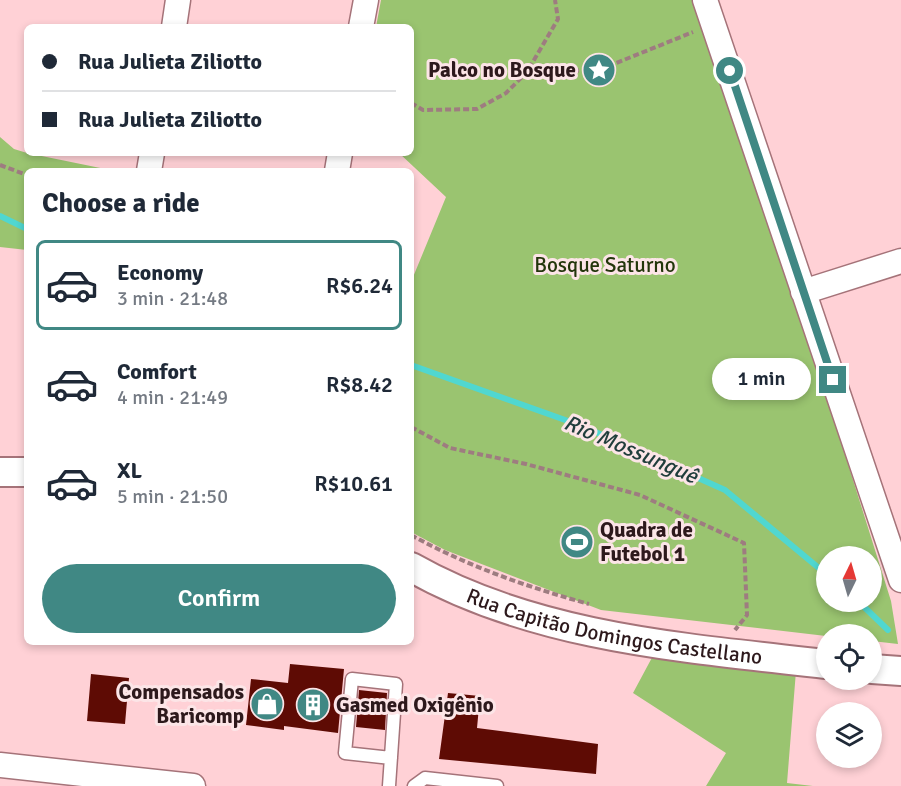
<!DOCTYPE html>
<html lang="en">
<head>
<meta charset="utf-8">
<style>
	:root { --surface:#fff; --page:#f2f2f3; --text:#1f2937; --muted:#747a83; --line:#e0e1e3; --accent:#408884 }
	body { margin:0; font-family:Signika,sans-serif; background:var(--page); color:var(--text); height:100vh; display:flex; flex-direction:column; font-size:22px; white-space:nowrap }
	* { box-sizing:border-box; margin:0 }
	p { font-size:20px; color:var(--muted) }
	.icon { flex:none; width:33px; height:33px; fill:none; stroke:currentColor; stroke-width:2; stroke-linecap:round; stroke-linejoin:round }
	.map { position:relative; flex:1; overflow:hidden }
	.details { position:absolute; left:24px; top:168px; width:390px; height:477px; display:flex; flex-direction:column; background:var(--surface); border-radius:9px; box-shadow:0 3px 9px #0003 }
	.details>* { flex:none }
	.top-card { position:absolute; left:24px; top:24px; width:390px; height:132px; border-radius:9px; box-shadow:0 3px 9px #0003; display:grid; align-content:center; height:132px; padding:0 18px; background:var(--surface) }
	.needle { width:39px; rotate:5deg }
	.controls { position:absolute; left:816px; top:546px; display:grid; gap:12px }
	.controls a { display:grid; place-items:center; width:66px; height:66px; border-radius:50%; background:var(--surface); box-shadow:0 3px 9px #0003; font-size:30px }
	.end { position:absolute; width:27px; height:27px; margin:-14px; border:8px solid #408884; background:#fff; box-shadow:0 0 0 3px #fff }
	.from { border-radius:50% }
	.bubble { position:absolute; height:42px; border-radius:21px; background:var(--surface); box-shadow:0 3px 9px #0003; font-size:20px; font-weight:600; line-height:42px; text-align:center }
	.top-card b { display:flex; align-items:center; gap:21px; height:57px; font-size:22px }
	.top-card b+b { border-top:2px solid var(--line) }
	.top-card i { width:15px; height:15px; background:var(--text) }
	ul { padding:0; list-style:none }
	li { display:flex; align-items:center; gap:18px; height:90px; margin:0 12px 9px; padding:0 6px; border:3px solid transparent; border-radius:9px }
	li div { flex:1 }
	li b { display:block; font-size:22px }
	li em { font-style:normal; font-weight:600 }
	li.on { border-color:var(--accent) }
	li>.icon { width:54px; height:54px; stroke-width:1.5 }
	h2 { padding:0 18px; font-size:27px; line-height:72px }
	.action { display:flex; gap:12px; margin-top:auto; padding:12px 18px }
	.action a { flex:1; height:69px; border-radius:36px; background:var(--accent); color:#fff; font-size:24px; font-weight:600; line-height:69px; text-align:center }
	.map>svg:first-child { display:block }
</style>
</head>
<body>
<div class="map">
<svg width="901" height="786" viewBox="0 0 901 786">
	<rect width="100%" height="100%" fill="#ffd1d6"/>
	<path fill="#9ac470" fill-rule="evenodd" d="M381,0H700L710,24L891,601L898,644L872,641V634L826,636L601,610L445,550L411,532V282L446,197L399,153H411V27H376ZM826,556H872V602H826Z
		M0,137L14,149L27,153L115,171H27V250L0,247Z
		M655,652L796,671L787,783L813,786H706L726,753L633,693Z"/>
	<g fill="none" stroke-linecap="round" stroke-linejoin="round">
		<path stroke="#50d7d0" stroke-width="6" d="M0,216L27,229
			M411,365L582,426L725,490L826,574
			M859,602L888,630"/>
	</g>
	<path fill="#5e0b04" d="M290,664L344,669L338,733L284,726V730L246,725L251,679L288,683Z
		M91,674L129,678L125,724L87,721Z
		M359,690L387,693L385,730L356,727Z
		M448,693L480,696L477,728L598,744L596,774L439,759Z"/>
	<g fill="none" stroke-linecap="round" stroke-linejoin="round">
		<g stroke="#a57379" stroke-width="15">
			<path id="service" d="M389,786L396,684L352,679L345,753L391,758
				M414,786L425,778L497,786"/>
		</g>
		<g stroke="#a57379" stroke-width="27">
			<path id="minor" d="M705,0L901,580
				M174,27L178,0
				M361,27L366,0
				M149,171L152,153
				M337,171L340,153
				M803,292L901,261
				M0,765L193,786"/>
		</g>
		<g stroke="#a57379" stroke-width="32">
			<g id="tertiary">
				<path d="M0,472H27"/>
				<path id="s1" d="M411,567C536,638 686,648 826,664"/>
				<path d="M872,669L901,671"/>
			</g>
		</g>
		<path stroke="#9e7c80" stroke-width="4" stroke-dasharray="6 3" stroke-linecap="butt" d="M528,72L599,70L693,32
			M411,103L423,110L477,109L506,93L527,72L558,19L555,0
			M0,165L27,175
			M411,427L450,448L526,464L640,495L744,543L747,615L735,630
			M411,535C467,566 527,587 589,604"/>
		<use href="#service" stroke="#fff" stroke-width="12"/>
		<use href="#minor" stroke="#fff" stroke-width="24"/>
		<use href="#tertiary" stroke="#fff" stroke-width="28"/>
	</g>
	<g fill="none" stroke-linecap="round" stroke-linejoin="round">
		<path stroke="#408884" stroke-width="8" d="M730,71L833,380"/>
	</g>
	<defs>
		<g id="sight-disc" transform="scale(1.725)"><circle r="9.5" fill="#408884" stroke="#fce5e7"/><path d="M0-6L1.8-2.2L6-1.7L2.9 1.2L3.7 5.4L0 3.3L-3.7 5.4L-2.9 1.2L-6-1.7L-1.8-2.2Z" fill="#fff"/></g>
		<g id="stadium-disc" transform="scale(1.725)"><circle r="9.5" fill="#408884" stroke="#fce5e7"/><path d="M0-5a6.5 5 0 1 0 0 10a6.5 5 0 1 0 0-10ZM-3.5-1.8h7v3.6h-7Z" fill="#fff"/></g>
		<g id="shop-disc" transform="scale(1.725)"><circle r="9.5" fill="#408884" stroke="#fce5e7"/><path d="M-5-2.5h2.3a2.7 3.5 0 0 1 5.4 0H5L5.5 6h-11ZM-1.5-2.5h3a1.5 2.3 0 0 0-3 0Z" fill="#fff"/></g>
		<g id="building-disc" transform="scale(1.725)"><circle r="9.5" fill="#408884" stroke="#fce5e7"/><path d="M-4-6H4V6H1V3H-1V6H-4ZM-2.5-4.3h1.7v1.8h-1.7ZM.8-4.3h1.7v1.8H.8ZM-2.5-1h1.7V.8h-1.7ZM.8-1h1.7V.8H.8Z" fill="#fff"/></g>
	</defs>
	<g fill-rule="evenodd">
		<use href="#sight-disc" x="599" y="70"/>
		<use href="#stadium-disc" x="577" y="542"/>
		<use href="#shop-disc" x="267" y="704"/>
		<use href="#building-disc" x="313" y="705"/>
	</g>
	<g text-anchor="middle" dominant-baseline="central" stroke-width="6" stroke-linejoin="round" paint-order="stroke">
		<g font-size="21" font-weight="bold" fill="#2d191c" stroke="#fce5e7" text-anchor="end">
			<text x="576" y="70">Palco no Bosque</text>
			<text x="600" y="530" text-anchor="start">Quadra de<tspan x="600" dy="24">Futebol 1</tspan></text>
			<text x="244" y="692">Compensados<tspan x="244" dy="24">Baricomp</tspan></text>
			<text x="336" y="705" text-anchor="start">Gasmed Oxigênio</text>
		</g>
		<g font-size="21" fill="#23360b" stroke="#fce5e7">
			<text x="605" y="265">Bosque Saturno</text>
		</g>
		<g font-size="21" fill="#2d191c" stroke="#fce5e7">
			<text stroke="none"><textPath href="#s1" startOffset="214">Rua Capitão Domingos Castellano</textPath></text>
		</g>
		<g font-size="22" font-style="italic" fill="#213e3c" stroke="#fce5e7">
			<text transform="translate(631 449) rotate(23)">Rio Mossunguê</text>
		</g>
	</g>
</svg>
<div class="controls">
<a><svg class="needle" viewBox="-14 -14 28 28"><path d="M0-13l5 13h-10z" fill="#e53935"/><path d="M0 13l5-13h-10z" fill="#747a83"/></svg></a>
<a><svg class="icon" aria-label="locate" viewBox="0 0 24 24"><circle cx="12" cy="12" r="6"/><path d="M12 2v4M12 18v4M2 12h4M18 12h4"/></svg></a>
<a><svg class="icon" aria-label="layers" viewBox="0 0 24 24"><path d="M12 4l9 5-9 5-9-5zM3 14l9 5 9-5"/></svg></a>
</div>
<i class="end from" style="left:730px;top:71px"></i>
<i class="end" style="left:833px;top:380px"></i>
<div class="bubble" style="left:712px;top:358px;width:99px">1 min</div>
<div class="top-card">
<b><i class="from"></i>Rua Julieta Ziliotto</b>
<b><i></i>Rua Julieta Ziliotto</b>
</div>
<section class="details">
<h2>Choose a ride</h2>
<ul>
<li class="on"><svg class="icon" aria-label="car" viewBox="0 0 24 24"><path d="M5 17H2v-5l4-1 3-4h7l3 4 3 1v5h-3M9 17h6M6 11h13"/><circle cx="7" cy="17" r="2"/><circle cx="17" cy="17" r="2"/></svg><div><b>Economy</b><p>3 min · 21:48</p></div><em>R$6.24</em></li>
<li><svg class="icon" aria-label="car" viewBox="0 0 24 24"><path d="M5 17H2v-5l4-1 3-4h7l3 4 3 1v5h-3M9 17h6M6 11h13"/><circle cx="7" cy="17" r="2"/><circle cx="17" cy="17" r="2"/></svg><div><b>Comfort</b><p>4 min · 21:49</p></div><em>R$8.42</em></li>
<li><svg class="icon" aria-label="car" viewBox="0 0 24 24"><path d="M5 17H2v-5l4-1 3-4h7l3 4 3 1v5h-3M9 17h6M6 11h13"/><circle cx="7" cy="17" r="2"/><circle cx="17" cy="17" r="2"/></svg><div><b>XL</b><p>5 min · 21:50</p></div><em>R$10.61</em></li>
</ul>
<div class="action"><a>Confirm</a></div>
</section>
</div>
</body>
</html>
